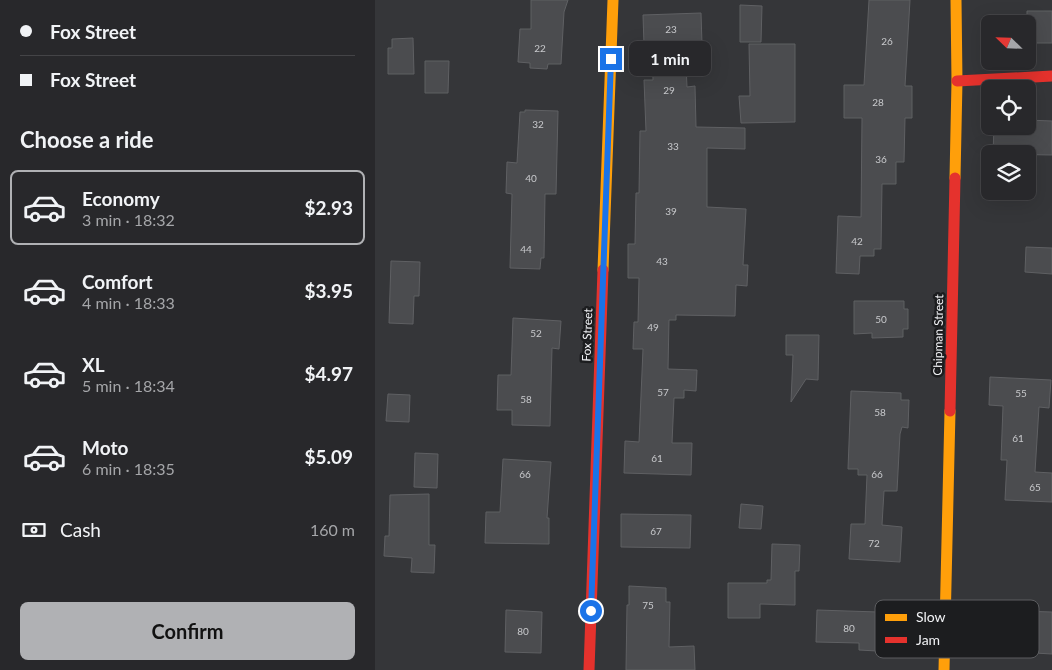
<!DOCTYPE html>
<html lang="en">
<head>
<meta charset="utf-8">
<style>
	:root { --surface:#28282b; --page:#303033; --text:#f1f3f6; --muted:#a5a6a9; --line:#444447; --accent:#b0b1b4 }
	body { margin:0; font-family:Lato,sans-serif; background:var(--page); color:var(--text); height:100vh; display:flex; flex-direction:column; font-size:19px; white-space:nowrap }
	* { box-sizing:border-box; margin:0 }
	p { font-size:16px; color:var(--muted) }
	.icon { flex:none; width:28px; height:28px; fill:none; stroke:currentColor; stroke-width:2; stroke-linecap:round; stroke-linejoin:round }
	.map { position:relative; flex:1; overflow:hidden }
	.side { display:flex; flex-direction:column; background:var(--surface); width:375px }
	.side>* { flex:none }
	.hud { display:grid; align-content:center; height:110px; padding:0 20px; background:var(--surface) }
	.needle { width:32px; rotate:293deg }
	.controls { position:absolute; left:606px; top:15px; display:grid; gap:10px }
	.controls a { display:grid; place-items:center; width:55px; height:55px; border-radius:8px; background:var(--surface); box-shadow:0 5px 20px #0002,0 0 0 1px var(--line); font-size:25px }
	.end { position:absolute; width:22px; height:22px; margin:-11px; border:6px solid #1a73e8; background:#fff; box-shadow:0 0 0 2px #fff }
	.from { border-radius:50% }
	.bubble { position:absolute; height:35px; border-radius:8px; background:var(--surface); box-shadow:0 5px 20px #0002,0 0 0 1px var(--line); font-size:16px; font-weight:700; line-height:35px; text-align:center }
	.hud b { display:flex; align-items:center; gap:18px; height:48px; font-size:19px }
	.hud b+b { border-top:1px solid var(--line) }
	.hud i { width:12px; height:12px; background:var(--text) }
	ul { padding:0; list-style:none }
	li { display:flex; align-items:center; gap:15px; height:75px; margin:0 10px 8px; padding:0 10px; border:2px solid transparent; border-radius:8px }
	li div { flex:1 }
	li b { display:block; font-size:19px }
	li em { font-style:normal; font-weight:700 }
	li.selected { border-color:var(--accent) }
	li>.icon { width:45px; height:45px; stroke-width:1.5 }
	h2 { padding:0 20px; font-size:22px; line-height:60px }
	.pay { display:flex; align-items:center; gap:12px; height:55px; padding:0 20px; font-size:19px }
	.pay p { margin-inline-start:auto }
	.primary-button { display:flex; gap:10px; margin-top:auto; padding:10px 20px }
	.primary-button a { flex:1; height:58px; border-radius:8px; background:var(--accent); color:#111; font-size:20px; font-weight:700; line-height:58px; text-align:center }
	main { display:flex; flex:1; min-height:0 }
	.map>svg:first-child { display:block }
</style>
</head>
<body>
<main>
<section class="side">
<div class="hud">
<b><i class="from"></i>Fox Street</b>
<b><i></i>Fox Street</b>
</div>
<h2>Choose a ride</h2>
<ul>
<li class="selected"><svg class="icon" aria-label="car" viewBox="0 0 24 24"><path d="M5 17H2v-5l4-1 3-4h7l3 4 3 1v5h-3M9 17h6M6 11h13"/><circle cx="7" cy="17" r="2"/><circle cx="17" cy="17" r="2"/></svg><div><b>Economy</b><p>3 min · 18:32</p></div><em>$2.93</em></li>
<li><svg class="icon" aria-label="car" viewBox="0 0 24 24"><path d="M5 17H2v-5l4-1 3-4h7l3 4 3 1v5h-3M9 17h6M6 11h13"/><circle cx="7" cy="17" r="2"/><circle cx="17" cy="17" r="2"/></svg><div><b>Comfort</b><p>4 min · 18:33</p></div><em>$3.95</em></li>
<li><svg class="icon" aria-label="car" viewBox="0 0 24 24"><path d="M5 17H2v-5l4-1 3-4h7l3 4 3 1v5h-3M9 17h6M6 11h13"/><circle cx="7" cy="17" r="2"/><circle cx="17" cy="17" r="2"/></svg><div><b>XL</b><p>5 min · 18:34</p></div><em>$4.97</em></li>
<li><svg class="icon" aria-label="car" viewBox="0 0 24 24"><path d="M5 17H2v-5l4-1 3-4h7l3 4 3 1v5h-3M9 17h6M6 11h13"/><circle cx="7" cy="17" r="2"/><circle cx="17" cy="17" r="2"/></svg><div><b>Moto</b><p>6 min · 18:35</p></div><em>$5.09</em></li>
</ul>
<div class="pay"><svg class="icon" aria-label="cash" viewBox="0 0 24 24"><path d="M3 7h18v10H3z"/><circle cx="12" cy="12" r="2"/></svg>Cash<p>160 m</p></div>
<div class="primary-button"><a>Confirm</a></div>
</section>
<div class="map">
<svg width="677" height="670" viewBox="0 0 677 670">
	<rect width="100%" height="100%" fill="#353639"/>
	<path fill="#4b4c4f" stroke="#5f6063" d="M156,0H193L189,12L186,64H173L172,69L155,68V63L143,62L145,29H156Z
		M494,0H535L530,86H537V118H530L529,162H521V184H507L506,249H499V256H485L484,274L461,273L463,216L486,217L487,118H469V85H489Z
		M365,5L387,6L386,42H365Z
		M652,11H677V43H652Z
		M326,13L327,44H310L312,87L320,86L321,127L370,128V149L332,148V207L371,209L368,265H373L372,286L361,285L360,316L301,315V320H294L293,369L322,370L321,391L309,390V398H299L297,443H317L316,475L249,473L250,441L264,442L268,349H258L259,322H263L264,278H253V244H260L261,193H264L265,131H271L269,80H278L277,45H269L268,15Z
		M38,38L39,74H13V48H17V39Z
		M374,44H420V122L366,123L364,96H375Z
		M50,61H74L73,93H50Z
		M150,110L183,111L181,194H170L169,258H166L165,269L135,268L137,194L131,193L132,162L142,163L145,112H150Z
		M652,120L677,121V155L618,154L619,126H652Z
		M651,247L677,248V274L650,272Z
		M16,261L45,262L44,296H39L38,324L14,323Z
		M479,301H529V309H533V329H528V337L497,338V333L479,334Z
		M138,318L186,321L184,349L177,348L175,426L137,425V410H122L123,375H136Z
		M411,335H444L443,380L431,379L416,402L418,355H411Z
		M615,377L676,380L674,408L664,407L660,472L677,473V502L630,500L632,460H626L628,406L614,405Z
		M476,391L526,393V400H534L533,428L527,427L525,434L522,491H509L507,525L527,527L525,562L474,559L476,524H490L492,475H483V469H473Z
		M13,394L35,395L34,422L11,421Z
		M40,453L63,454L62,488L39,487Z
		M128,459L176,462L172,518H174V544L110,543L111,512H125Z
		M54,494V545H60L59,573L36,572L37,558L9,556L10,536H14L15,495Z
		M366,504L388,506L386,529L364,528Z
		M246,514L316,515L315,548L246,547Z
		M397,544L425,545L424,571H420V605L385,604V618H353V583H392V580H396Z
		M254,586L291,588V602H295L294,647L319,646L320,670H251L252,605H254Z
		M131,610L167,612L166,653L130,652Z
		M442,610L503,612L502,651L484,650V643L441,642Z
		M644,611L677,612V654L642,652Z"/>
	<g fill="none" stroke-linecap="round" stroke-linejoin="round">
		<path stroke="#ff9f0a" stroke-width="11" d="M580,178L582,81L581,0
			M228,270L238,0
			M569,670L575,411"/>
		<path stroke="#e5322d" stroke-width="11" d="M582,81L677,76
			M575,411L580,178
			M214,670L228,270"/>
	</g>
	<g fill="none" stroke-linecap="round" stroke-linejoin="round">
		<path stroke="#1a73e8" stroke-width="6" d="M216,611L236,59"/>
	</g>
	<g text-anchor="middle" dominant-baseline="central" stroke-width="5" stroke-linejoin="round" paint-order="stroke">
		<g font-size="10" fill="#c8c9cc">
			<text x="296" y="29">23</text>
			<text x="512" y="41">26</text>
			<text x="165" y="48">22</text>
			<text x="294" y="90">29</text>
			<text x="503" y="102">28</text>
			<text x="163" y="124">32</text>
			<text x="298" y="146">33</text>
			<text x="506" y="159">36</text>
			<text x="156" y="178">40</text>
			<text x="296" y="211">39</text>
			<text x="482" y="241">42</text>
			<text x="151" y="249">44</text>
			<text x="287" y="261">43</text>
			<text x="506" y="319">50</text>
			<text x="278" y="327">49</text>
			<text x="161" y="333">52</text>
			<text x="288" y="392">57</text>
			<text x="646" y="393">55</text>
			<text x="151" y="399">58</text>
			<text x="505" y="412">58</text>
			<text x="643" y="438">61</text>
			<text x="282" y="458">61</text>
			<text x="150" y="474">66</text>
			<text x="502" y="474">66</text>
			<text x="660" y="487">65</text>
			<text x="281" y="531">67</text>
			<text x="499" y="543">72</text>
			<text x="273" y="605">75</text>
			<text x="474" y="628">80</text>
			<text x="148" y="631">80</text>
		</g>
		<g font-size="12" fill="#f2f3f6" stroke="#1c1d1f">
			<text transform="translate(212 335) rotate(-88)">Fox Street</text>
			<text transform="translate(563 335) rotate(-89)">Chipman Street</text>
		</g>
	</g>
	<rect x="500" y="600" width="164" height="58" rx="8" fill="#1c1d1f" stroke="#5c5d60" stroke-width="1"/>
	<rect x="510" y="614" width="22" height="7" fill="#ff9f0a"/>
	<rect x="510" y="637" width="22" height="6" fill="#e5322d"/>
	<g font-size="14" fill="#f2f3f6">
		<text x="541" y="622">Slow</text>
		<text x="541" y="645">Jam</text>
	</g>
</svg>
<div class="controls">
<a><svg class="needle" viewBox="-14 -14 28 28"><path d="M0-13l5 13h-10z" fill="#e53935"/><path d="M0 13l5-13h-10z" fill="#a5a6a9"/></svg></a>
<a><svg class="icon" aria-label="locate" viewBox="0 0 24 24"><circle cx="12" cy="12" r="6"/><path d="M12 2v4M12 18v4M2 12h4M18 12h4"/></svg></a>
<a><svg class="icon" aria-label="layers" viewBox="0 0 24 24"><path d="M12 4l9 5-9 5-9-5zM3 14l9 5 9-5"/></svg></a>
</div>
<i class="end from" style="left:216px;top:611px"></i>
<i class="end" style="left:236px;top:59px"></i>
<div class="bubble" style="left:254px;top:41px;width:82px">1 min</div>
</div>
</main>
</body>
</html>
